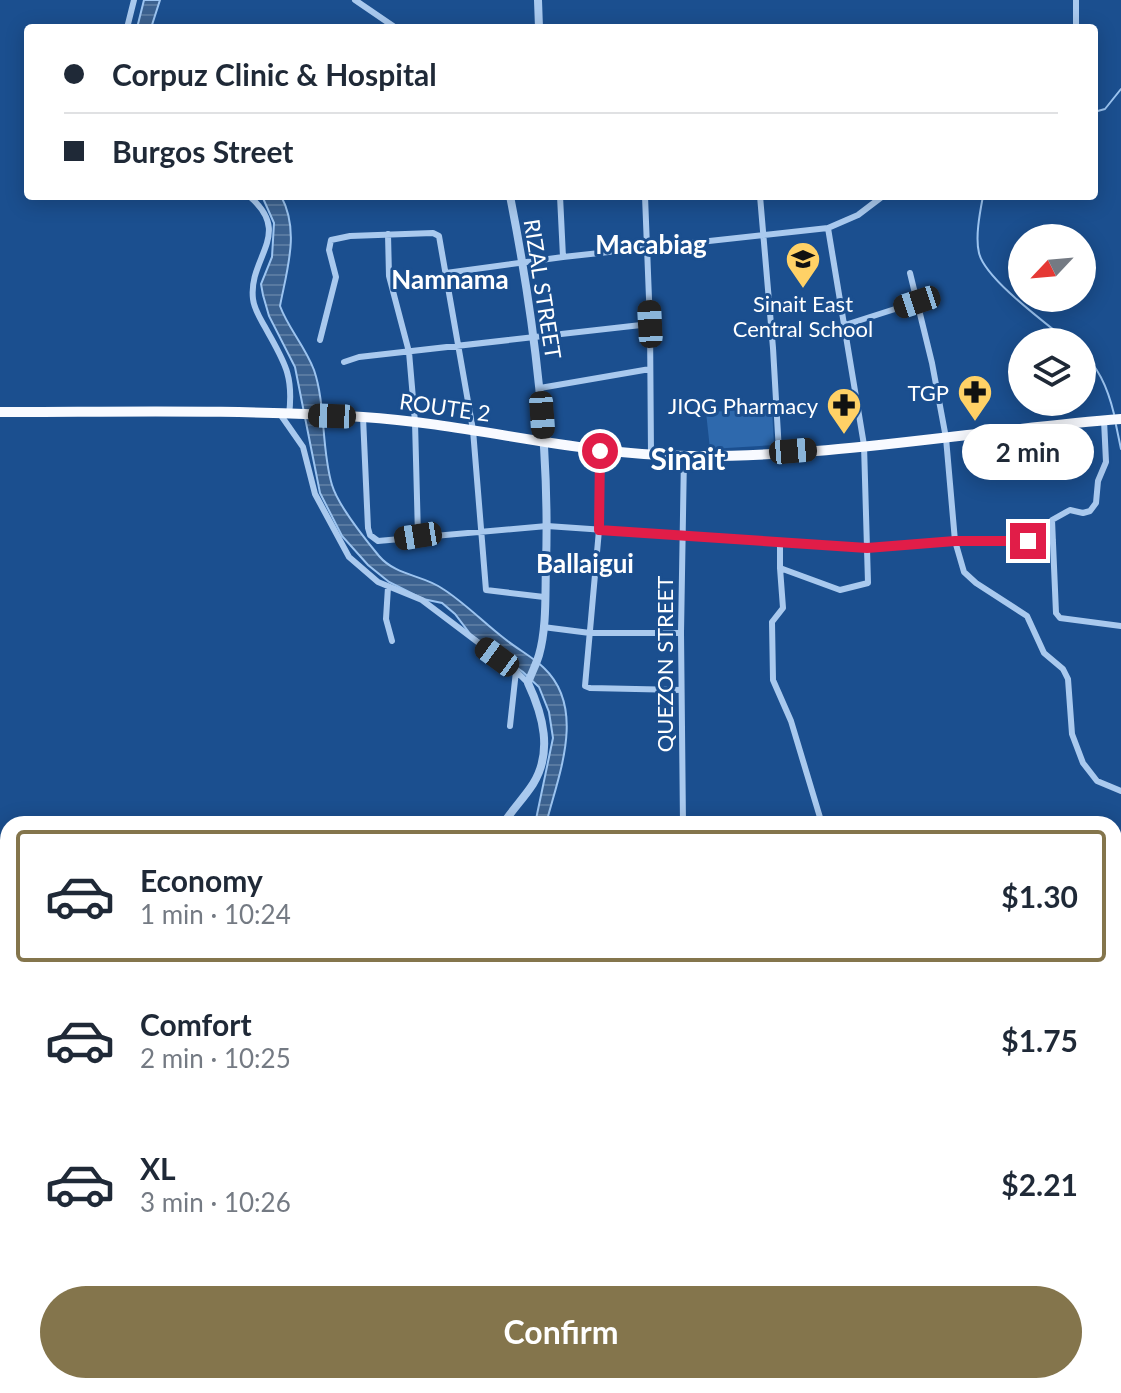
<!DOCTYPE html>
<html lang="en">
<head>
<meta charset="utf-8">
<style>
	:root { --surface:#fff; --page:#f6f6f7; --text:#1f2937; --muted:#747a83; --line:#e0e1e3; --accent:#84754c }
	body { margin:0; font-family:Lato,sans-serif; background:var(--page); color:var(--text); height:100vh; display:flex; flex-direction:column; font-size:30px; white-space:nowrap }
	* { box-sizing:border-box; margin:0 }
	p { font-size:26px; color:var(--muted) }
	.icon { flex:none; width:44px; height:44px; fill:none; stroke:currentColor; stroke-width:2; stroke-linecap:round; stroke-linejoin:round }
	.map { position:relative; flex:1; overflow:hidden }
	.panel { position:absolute; left:0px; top:816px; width:1122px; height:578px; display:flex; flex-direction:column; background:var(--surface); border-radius:24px 24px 0 0; box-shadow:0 4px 20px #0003 }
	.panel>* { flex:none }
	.banner { position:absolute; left:24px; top:24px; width:1074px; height:176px; border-radius:8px; box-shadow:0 4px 20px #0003; display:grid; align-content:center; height:176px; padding:0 40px; background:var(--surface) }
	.needle { width:52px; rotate:244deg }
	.controls { position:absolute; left:1008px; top:224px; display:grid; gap:16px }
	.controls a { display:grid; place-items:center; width:88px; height:88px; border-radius:50%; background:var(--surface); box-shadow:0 4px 20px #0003; font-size:40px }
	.end { position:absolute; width:36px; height:36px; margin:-18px; border:10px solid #e11d48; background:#fff; box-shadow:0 0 0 4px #fff }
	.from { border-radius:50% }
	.bubble { position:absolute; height:56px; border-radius:28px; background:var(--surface); box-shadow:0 4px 20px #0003; font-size:26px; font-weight:700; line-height:56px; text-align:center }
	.car { position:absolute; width:24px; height:48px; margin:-24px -12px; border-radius:10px; box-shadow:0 0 6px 2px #0007; background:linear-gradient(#222 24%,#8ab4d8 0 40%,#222 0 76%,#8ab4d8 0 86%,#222 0) }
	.banner b { display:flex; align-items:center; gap:28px; height:76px; font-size:30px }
	.banner b+b { border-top:2px solid var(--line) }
	.banner i { width:20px; height:20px; background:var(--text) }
	ul { padding:14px 0 0; list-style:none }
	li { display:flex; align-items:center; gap:24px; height:132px; margin:0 16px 12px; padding:0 24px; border:4px solid transparent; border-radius:8px }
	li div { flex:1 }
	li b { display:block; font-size:30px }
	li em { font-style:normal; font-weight:700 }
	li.active { border-color:var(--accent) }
	li>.icon { width:72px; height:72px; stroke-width:1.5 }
	.action { display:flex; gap:16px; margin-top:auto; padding:16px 40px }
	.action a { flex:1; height:92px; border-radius:48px; background:var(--accent); color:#fff; font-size:32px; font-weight:700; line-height:92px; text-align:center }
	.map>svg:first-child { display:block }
</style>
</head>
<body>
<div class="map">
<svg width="1121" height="1393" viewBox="0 0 1121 1393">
	<defs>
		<pattern id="water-rules" width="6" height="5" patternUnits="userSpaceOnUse" patternTransform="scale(2)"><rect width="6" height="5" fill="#3c6290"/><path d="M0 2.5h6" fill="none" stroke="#597aa1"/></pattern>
	</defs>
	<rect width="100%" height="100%" fill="#1b4f8f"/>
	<path fill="#2e69ad" d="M772,409L774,445L710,449L706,412Z"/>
	<path fill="url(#water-rules)" stroke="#9cc4f0" stroke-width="2" d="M144,0H160L151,28H137Z
		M262,196H281C300,231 287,269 280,306C288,328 305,346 314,370C326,405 321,449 332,485C338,505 365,539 379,556C396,576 424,575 443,589C465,603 484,623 505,639C517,649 533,657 544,668C587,709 558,776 546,824H535L553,738L549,712L539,687L523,672L471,635L455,614L442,603L423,599L389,582L368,565L342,536L320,493L295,367L269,316L263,295L261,284L272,257L274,223Z"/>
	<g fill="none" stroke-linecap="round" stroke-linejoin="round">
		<path stroke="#9cc4f0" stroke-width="2" d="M1094,112L1105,109L1121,89
			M983,196C980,212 975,237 979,253C985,279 1047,324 1069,342
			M1082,353C1099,367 1109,393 1114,414
			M1116,425L1121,449
			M0,895H8"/>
		<path stroke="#a9c9ee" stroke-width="6" d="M355,0L396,28
			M127,28L134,0
			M1076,28V0
			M249,196C294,234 248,257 253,299C254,309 260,318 265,327C284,362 294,374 289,415
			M560,196L563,257
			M645,196L650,324L651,455
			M760,196L773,348L779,452
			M388,234L389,276L409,352L415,422L418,536
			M446,273L563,257L828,228L858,215L883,196
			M910,273L932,363L946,438L955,541L964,572L976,583L1027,616L1044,653L1063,669L1068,679L1072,734L1083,763L1097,781L1121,791
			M845,325L917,302
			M320,340L336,277L329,250L331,240L350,236L433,233L439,236L473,430L486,590L544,597
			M344,362L359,357L650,324
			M540,388L650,369
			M280,414L303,447L315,494L349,557L378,582L422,600L516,671L528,683
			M363,417L368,528L370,535L378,541L547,526L867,548L955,541L1053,540
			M1104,420L1106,462L1098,481L1096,503L1090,511L1083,513L1070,510L1052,520L1056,613L1060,618L1121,626
			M600,451L599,530L585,686L590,688L681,690
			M780,541V568L840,590L868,583L864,445L828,228
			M780,568L783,608L772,622L773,680L791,721L822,824
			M388,587L386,619L392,641
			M543,627L590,633H681
			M510,726L516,671
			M683,824L681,633L684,456
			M0,1209L8,1214
			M1114,1320L1121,1327
			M256,1386V1393
			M778,1393L779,1386"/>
		<path stroke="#a9c9ee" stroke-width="8" d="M538,0L539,28
			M503,824C512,810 524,798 533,784C553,752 543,715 528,683C531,674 536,665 539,655C547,627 545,593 546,564C550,441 534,317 510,196
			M139,1393V1386"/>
		<path stroke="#f8faff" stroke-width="10" d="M0,412C121,412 243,409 363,417C472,424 578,455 687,456C832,458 977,430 1121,419"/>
	</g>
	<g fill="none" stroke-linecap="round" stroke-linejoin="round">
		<path stroke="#e11d48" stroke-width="10" d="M600,451L599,530L867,548L955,541H1028"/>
	</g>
	<defs>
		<g id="school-pin" transform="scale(1.8)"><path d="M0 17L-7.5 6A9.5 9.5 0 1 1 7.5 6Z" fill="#ffd166" stroke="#1b4f8f"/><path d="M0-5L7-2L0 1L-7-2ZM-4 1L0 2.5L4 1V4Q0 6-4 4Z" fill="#111"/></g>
		<g id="pharmacy-pin" transform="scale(1.8)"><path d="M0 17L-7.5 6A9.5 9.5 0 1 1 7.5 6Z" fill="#ffd166" stroke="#1b4f8f"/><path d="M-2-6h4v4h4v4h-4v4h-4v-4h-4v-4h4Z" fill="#111"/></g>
	</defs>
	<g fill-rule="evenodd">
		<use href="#school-pin" x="803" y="259"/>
		<use href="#pharmacy-pin" x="975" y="392"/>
		<use href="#pharmacy-pin" x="844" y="405"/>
	</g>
	<g text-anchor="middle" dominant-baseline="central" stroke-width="6" stroke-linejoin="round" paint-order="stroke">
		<g font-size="22" fill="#fff" stroke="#1b4f8f">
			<text transform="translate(543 289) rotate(81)">RIZAL STREET</text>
			<text transform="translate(445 407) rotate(8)">ROUTE 2</text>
			<text transform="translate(664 664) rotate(-90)">QUEZON STREET</text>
		</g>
		<g font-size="22" fill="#fff" stroke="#1b4f8f" text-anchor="end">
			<text x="803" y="303" text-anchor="middle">Sinait East<tspan x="803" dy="25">Central School</tspan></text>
			<text x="949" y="392">TGP</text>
			<text x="818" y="405">JIQG Pharmacy</text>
		</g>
		<g font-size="26" font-weight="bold" fill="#fff" stroke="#1b4f8f">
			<text x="651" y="244">Macabiag</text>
			<text x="450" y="279">Namnama</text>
			<text x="585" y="563">Ballaigui</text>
		</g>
		<g font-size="30" font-weight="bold" fill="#fff" stroke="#1b4f8f">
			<text x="688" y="458">Sinait</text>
		</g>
	</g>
</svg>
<div class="controls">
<a><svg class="needle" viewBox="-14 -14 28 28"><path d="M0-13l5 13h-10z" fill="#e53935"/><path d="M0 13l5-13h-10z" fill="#747a83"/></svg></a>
<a><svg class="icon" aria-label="layers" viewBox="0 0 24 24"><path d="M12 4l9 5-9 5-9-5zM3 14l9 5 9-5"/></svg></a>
</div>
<i class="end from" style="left:600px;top:451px"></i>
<i class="end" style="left:1028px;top:541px"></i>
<div class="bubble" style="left:962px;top:424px;width:132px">2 min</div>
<i class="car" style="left:917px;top:302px;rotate:252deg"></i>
<i class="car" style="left:650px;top:324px;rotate:357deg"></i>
<i class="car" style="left:542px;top:415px;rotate:176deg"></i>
<i class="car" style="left:332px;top:416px;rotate:272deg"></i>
<i class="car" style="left:793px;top:451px;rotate:85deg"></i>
<i class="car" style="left:418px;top:536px;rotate:261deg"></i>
<i class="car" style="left:497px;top:657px;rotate:306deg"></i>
<div class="banner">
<b><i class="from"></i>Corpuz Clinic &amp; Hospital</b>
<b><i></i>Burgos Street</b>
</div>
<section class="panel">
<ul>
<li class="active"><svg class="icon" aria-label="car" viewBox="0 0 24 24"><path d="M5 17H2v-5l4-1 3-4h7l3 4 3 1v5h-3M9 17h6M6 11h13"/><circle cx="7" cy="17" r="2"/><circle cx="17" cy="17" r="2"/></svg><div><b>Economy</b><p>1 min · 10:24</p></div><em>$1.30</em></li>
<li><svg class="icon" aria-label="car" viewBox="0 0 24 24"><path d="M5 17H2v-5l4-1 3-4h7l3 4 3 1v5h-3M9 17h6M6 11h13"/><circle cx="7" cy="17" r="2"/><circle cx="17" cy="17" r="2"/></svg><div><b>Comfort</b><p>2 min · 10:25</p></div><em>$1.75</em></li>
<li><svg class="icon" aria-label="car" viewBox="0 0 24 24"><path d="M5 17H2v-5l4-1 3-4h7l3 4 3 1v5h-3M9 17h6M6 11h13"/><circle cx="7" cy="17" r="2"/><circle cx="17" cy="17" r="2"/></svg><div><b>XL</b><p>3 min · 10:26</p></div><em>$2.21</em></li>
</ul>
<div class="action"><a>Confirm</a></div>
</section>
</div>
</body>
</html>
